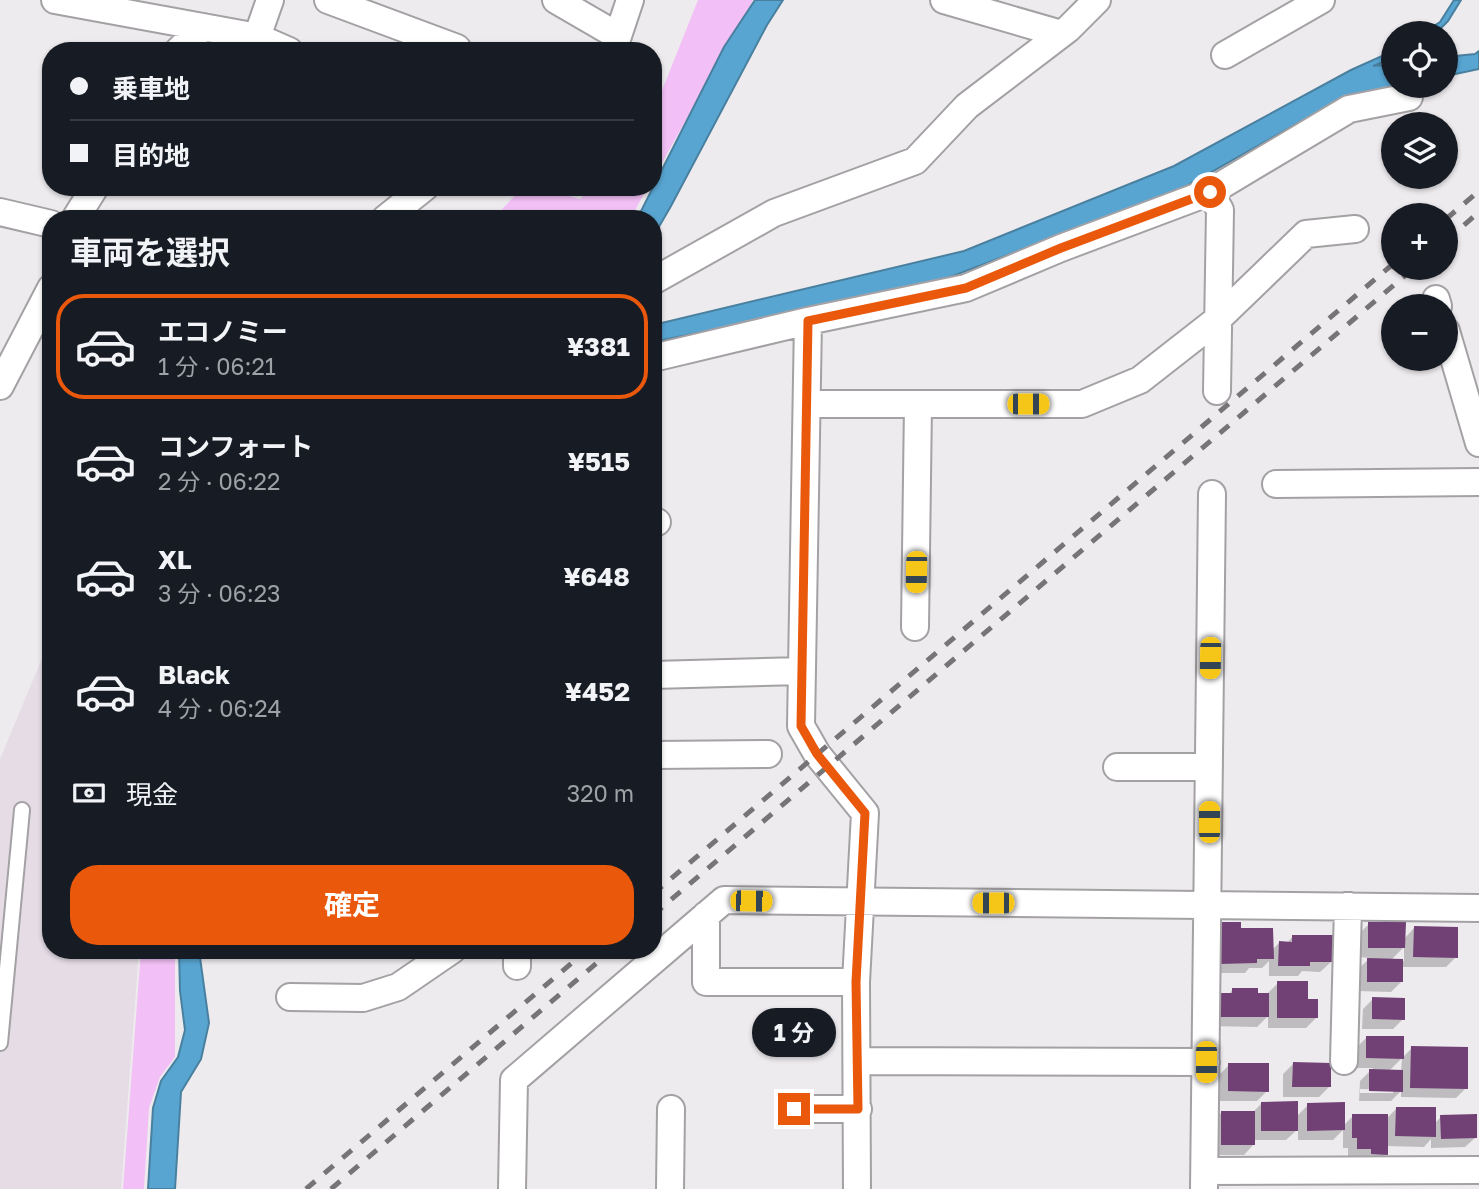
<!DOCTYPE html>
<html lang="ja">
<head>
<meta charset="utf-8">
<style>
	:root { --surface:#171b24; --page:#20242c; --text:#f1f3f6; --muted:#9ea1a6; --line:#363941; --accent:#ea580c }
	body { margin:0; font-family:"Golos Text","Noto Sans JP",sans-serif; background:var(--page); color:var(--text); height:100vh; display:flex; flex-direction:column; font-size:26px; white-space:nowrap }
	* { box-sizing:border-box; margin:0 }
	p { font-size:23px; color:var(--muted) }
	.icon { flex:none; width:38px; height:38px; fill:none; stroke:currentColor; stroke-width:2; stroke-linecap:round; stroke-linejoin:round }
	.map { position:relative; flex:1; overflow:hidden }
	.panel { position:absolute; left:42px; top:210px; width:620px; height:749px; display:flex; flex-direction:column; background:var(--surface); border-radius:28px; box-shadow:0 2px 5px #0004 }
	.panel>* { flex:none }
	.hud { position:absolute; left:42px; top:42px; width:620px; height:154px; border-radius:28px; box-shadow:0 2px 5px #0004; display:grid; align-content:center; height:154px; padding:0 28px; background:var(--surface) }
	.buttons { position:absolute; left:1381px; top:21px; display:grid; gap:14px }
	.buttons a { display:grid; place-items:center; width:77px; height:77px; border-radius:50%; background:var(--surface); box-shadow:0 2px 5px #0004; font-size:35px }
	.end { position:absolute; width:32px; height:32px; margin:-16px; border:9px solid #ea580c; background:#fff; box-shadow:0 0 0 4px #fff }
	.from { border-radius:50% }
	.bubble { position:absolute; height:49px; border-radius:24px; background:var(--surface); box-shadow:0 2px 5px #0004; font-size:23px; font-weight:700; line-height:49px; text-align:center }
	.car { position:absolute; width:21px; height:42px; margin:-21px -10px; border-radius:9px; box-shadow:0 0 5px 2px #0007; background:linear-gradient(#f5c518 24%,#345 0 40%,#f5c518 0 76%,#345 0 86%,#f5c518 0) }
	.hud b { display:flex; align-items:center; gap:24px; height:66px; font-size:26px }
	.hud b+b { border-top:2px solid var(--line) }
	.hud i { width:18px; height:18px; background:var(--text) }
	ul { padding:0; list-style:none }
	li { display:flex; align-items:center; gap:21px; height:105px; margin:0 14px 10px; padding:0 14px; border:4px solid transparent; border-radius:28px }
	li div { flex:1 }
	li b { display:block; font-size:26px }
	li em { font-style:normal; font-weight:700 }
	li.active { border-color:var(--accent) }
	li>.icon { width:63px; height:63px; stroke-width:1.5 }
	h2 { padding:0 28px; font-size:32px; line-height:84px }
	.pay { display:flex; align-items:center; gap:18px; height:77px; padding:0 28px; font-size:26px }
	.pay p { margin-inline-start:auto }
	.action { display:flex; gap:14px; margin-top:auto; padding:14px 28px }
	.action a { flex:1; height:80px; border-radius:28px; background:var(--accent); color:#fff; font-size:28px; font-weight:700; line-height:80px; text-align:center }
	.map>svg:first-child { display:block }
</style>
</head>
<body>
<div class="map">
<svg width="1479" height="1189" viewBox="0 0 1479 1189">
	<rect width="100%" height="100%" fill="#eeebee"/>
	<path fill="#e5dce5" d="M51,637V950H139L121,1189H0V759Z"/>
	<path fill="#f2c0f6" d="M698,0H753L653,179V113Z
		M523,187H537L580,199L593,187H648L630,219H493Z
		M141,950H175V1057L160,1077L149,1108L144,1189H123Z"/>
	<path fill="#58a5d2" stroke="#4a809f" stroke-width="2" d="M755,0H783L767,25L671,206L653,237V219H637L724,47Z
		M1454,0H1461L1448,21L1436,33H1423L1440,22Z
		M1393,51V58L1373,66L1393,64V86H1399L1332,104L1183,188L924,287L653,342V325L964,251L1174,166L1351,70Z
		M1479,51V69L1446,76V57L1475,54Z
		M179,950H199L209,1023L201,1059L181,1092L175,1189H148L153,1108L161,1081L178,1057L185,1030L180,991Z"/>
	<path fill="#0003" fill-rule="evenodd" d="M1369,924L1404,939L1414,928L1456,957L1446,967H1401V982L1391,992L1357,991V970L1370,958L1359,957V934ZM1404,947V961L1391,960Z
		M1239,930L1272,950L1279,943H1287L1293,936L1331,962L1320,972L1302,971L1298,976H1269V961L1262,968H1249L1245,973H1211L1210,934Z
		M1278,983L1307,1001L1317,1017L1306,1028H1268V1016L1257,1027L1209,1026L1232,990L1256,994L1268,993Z
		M1373,999L1403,1019L1393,1029H1362L1363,1009Z
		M1366,1038L1402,1058L1412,1048L1466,1088L1456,1098L1401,1097V1091L1391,1101H1359L1360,1081L1373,1068H1356V1048ZM1402,1058L1401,1072L1389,1071ZM1360,1089L1393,1090V1093H1360Z
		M1293,1064L1329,1087L1319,1097H1283V1074Z
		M1229,1065L1267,1091L1257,1101H1218L1219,1075Z
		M1262,1103L1296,1117L1308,1105L1344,1125L1353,1116L1386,1119L1397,1108L1434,1124L1441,1117L1476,1137L1465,1147L1431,1148V1139L1424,1147L1386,1146V1154L1376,1164L1348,1158V1148H1343V1130L1333,1140H1298V1129L1286,1140H1254V1144L1244,1155H1212V1123L1222,1112H1253Z"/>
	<path fill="#714175" d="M1220,922H1241V928H1273L1274,959H1257V963L1220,964Z
		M1368,922H1406L1405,948H1368Z
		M1414,926L1458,927V958L1413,957Z
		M1292,935H1333L1332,962H1310V966H1278L1279,941L1292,942Z
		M1367,958L1403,959V982H1367Z
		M1277,981H1308V999H1318V1018H1277Z
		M1232,988H1258V993H1269V1017H1218V993H1232Z
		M1372,997L1405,998V1020L1372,1019Z
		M1366,1036H1404V1059L1366,1058Z
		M1411,1046L1468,1047V1089L1410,1088Z
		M1293,1062L1331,1063V1087H1292Z
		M1228,1063H1269V1092L1228,1091Z
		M1369,1069L1403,1070V1092L1369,1091Z
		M1298,1101V1131H1261V1102Z
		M1345,1102V1130L1307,1131V1103Z
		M1396,1107H1436V1137L1395,1136Z
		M1221,1111H1255V1145H1221Z
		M1352,1114H1388V1155L1371,1154V1149H1357V1138H1352Z
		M1477,1114V1138L1441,1139L1440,1115Z"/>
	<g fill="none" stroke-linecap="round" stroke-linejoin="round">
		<g stroke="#a4a1a5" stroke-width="18">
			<path id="lane" d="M0,1043L22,810"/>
		</g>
		<g stroke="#a4a1a5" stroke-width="30">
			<path id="street" d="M55,0L257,37L289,51
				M328,0L457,48L459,51
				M556,0L618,36L630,0
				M944,0L1061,34
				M257,37L270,0
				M178,51L203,27
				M1225,55L1321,0
				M1210,192L1220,210L1217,391
				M0,212L51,224
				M75,219L95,187
				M385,219L425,187
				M653,281L774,213L915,161L967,106L1068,29L1097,0
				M1436,299L1438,306
				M808,321L801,726L817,754L865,813L856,982L857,1189
				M1446,331L1479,443
				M653,358L808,321L966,288L1061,248L1210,192L1349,109L1409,97
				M0,386L51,288
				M807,404H1082L1140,380L1218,319L1306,234L1355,229
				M1276,484L1479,482
				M653,522H657
				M915,627L918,404
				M653,675L802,671
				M653,755L768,754
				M1117,767H1209
				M706,915V982H856
				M517,966V950
				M290,997L363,998L398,987L452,950
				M858,1061L1206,1062
				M1344,1061L1348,906
				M795,1109H858
				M1205,1171L1479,1170
				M512,1189L514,1080L724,900L1479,908
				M670,1189L671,1109
				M1204,1189L1212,494"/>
		</g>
		<use href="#lane" stroke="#fff" stroke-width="14"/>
		<use href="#street" stroke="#fff" stroke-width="26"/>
		<path stroke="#767476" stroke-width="5" stroke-dasharray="12 12" stroke-linecap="butt" d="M1446,219L1479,191
			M1446,241L1479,212
			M653,894L1393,264
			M653,915L1414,268
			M306,1189L587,950
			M331,1189L612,950"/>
	</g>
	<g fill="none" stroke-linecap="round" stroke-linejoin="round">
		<path stroke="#ea580c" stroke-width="9" d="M794,1109H858L856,982L865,813L817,754L801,726L808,321L966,288L1061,248L1210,192"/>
	</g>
</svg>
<div class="buttons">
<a><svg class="icon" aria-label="locate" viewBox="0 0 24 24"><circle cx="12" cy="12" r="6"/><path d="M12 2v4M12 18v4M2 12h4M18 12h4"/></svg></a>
<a><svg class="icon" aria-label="layers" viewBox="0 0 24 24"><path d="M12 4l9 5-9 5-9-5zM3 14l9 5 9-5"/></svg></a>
<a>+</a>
<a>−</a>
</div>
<i class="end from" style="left:1210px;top:192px"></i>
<i class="end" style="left:794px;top:1109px"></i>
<div class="bubble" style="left:752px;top:1008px;width:84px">1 分</div>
<i class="car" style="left:1028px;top:404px;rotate:90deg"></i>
<i class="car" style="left:916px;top:572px;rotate:181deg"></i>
<i class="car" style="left:1210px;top:658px;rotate:181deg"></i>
<i class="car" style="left:1209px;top:822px;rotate:0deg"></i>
<i class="car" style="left:751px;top:901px;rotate:91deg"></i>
<i class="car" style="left:993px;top:903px;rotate:270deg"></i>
<i class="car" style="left:1206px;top:1062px;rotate:180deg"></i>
<div class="hud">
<b><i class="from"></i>乗車地</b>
<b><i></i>目的地</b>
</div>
<section class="panel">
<h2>車両を選択</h2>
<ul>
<li class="active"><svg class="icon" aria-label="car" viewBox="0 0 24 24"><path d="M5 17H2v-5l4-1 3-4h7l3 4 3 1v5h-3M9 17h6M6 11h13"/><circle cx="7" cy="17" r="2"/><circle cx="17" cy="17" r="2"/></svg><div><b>エコノミー</b><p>1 分 · 06:21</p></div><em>¥381</em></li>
<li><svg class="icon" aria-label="car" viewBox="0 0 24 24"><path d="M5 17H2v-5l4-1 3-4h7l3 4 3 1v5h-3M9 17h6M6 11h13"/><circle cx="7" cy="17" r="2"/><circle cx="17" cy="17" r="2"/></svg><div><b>コンフォート</b><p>2 分 · 06:22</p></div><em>¥515</em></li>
<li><svg class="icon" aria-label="car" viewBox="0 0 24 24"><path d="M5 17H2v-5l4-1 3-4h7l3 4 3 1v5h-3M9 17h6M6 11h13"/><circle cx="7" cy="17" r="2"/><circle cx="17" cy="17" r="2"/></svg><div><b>XL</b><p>3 分 · 06:23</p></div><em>¥648</em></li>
<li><svg class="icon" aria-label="car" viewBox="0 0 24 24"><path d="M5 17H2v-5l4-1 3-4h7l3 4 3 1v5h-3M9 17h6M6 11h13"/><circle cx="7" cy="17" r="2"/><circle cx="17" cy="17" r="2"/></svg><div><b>Black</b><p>4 分 · 06:24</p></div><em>¥452</em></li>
</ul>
<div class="pay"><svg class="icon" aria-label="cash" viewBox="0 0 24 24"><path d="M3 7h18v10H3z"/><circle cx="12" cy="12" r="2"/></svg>現金<p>320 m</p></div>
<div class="action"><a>確定</a></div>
</section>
</div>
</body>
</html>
